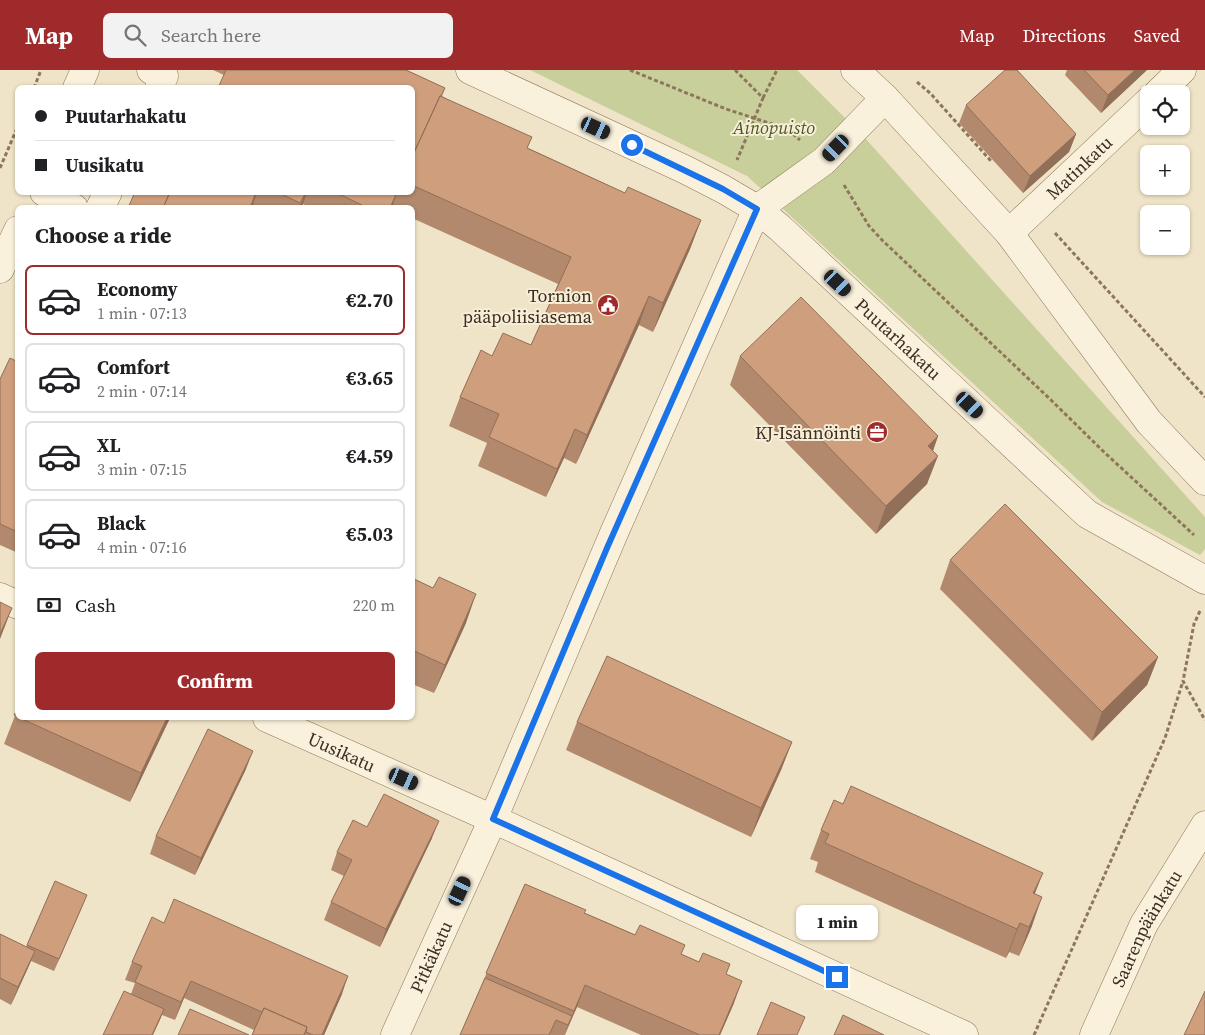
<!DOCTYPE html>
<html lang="en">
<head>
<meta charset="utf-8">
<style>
	:root { --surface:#fff; --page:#f2f2f2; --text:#202124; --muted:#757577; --line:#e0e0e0; --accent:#9e2a2b }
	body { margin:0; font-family:"Source Serif 4",serif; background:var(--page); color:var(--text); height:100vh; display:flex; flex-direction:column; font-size:19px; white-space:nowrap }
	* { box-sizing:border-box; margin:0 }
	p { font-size:16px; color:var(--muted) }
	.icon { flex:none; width:28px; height:28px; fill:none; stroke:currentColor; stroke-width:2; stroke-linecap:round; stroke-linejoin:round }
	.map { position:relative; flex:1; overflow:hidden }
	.side { position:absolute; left:15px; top:135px; width:400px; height:515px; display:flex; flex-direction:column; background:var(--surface); border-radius:8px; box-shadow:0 1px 4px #0004 }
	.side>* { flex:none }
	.guide { position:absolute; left:15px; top:15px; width:400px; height:110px; border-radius:8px; box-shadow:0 1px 4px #0004; display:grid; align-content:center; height:110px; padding:0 20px; background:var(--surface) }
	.controls { position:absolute; left:1140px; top:15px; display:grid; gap:10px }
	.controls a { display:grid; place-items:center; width:50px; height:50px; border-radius:8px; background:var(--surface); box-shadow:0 1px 4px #0004; font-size:25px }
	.end { position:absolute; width:22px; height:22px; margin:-11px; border:6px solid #1a73e8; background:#fff; box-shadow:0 0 0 2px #fff }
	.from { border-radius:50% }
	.bubble { position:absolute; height:35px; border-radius:8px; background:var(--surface); box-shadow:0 1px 4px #0004; font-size:16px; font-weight:700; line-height:35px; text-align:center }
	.car { position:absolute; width:15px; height:30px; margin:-15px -8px; border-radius:6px; box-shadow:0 0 4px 1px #0007; background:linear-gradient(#222 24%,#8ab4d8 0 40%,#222 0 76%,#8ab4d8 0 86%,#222 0) }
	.guide b { display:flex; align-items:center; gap:18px; height:48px; font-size:19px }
	.guide b+b { border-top:1px solid var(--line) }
	.guide i { width:12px; height:12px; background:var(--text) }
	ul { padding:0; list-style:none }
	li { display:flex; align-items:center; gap:15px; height:70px; margin:0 10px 8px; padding:0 10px; border:2px solid var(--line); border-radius:8px }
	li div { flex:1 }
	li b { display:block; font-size:19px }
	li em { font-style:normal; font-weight:700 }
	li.active { border-color:var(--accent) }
	li>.icon { width:45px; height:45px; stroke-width:1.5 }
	h2 { padding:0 20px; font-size:22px; line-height:60px }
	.pay { display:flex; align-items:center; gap:12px; height:55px; padding:0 20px; font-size:19px }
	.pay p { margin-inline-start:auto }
	.button { display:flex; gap:10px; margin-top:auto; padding:10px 20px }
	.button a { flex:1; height:58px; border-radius:8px; background:var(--accent); color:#fff; font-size:20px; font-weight:700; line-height:58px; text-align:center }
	header { display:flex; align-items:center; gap:30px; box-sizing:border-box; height:70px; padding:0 25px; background:var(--accent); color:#fff }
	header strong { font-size:24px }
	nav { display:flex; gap:28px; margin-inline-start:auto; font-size:18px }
	.search { width:350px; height:45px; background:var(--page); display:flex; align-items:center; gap:12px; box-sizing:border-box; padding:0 18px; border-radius:8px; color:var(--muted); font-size:19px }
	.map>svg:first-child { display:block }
</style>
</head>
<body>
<header>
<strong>Map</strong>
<div class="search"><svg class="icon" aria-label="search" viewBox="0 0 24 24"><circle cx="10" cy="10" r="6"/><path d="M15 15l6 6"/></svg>Search here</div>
<nav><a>Map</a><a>Directions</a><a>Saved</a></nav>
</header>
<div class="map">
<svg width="1205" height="965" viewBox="0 0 1205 965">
	<rect width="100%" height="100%" fill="#f0e4c8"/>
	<path fill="#c9cf9b" d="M530,0H797L865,68L1205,447V479L1200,485L1102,432L747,106Z"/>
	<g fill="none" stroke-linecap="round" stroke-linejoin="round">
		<g stroke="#8d765c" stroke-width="29">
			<g id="minor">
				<path d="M151,0L164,6L159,18"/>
				<path id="s1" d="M470,0L686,100L723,119L757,139L780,158L1087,444L1205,510"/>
				<path d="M855,0L885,28L1009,163L1149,352L1205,411"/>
				<path d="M77,18L85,0"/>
				<path d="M1157,24L1182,0"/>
				<path d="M44,122L74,138"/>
				<path d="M100,138L108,122"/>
				<path id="s2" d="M1009,163L1149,31"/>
				<path d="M0,199L18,160"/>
				<path d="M0,527L18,535"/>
				<path id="s3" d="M267,648L493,749L964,965"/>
				<path id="s4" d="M395,965L493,749L614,463L757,139L824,91L885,28"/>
				<path id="s5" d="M1094,965L1144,854L1205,755"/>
			</g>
		</g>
		<path stroke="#8d765c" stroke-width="3" stroke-dasharray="4 2.5" stroke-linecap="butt" d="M630,0L726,39L787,59L800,70
			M735,0L763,28L737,90
			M917,12L930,23L991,91
			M34,18L41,0
			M763,28L777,0
			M0,98L18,56
			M844,115L869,156L883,171L1051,330L1105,383L1194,465
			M1055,163L1205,327
			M1200,541L1194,554L1183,611L1205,650
			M1034,965L1165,668L1183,611"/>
		<use href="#minor" stroke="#faf1dc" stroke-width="28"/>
	</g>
	<path fill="#b2896c" d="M213,0H406L445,18L442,26L528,78L625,123L701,150L690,179L653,262L639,255L576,394L564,388L546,427L478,396L487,373L449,356L460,327L492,286L531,275L558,214L412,148V138H392V137V138H311L303,134L301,138H253L135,122H412V18L224,5Z
		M1067,0H1147L1101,43L1065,5Z
		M966,35L1076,64L1069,82L1023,123L959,53Z
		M740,286L938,366L933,381L927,414L876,464L730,315Z
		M18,292V483L0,475V309Z
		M950,490L1158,587L1147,615L1092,671L940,519Z
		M412,508L466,553L434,623L412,614Z
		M18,638V648H170L130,732L4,674Z
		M577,652L792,672L781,700L751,767L566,680Z
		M246,699L195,805L150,784L156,766Z
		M367,757L432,768L380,877L324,850L331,832L344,806L331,800L337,782Z
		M821,760L1035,823L1032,856L1019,886L1009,882L1006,888L815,802L818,792L810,789Z
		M55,811L82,837L54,901L31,891L11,935L0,929V864L26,877Z
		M525,814L585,843L699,892L730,894L726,904L734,933L720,965H641L577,937L565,965H460Z
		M164,853L342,924L324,965H252L254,960L184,928L175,950L162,945L159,952L131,924L135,913L125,910L132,892Z"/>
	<path fill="#916f58" d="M1135,0H1147L1101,43L1108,25Z
		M1076,64L1069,82L1023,123L1030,106Z
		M256,122H257L252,138H250Z
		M306,122H307L303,134L301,138H299Z
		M397,122L392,138H390Z
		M701,150L690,179L653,262L663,233Z
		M649,226L639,255L576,394L587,365Z
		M575,359L564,388L546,427L557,399Z
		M938,366L928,395V376Z
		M938,386L927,414L876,464L886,436Z
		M476,524L466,553L434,623L445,595Z
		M12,538L0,569V564Z
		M1158,587L1147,615L1092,671L1102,642Z
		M167,648H170L130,732L141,703Z
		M792,672L781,700L751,767L761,738Z
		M253,681L246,699L195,805L201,788Z
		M439,751L432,768L380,877L386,859Z
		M1043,803L1032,831L1033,823Z
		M87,825L82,837L54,901L59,889Z
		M1042,827L1032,856L1019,886L1029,857Z
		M1020,853L1009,882L1006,888L1017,859Z
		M35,881L28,898L11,935L18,917Z
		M348,906L342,924L324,965H322Z
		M191,911L184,928L175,950L181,932Z
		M742,911L734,933L720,965H719Z
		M585,915L577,937L564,965L568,955Z
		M164,939L159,952L153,965H152Z"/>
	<path fill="#cf9f7d" stroke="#916f58" d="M226,0H406L445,18L441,26H440L412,87V18H218Z
		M1005,0H1017L1076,64L1030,106L966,35Z
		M1084,0H1135L1108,25Z
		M440,26L532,67L527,78L625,123L628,117L701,150L663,233L649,226L587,365L575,359L557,399L489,367L499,344L460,327L481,280L492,286L503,263L531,275L571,187L412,115V87Z
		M135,122H170L163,138H128Z
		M170,122H256L250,138H163Z
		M277,122H306L300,133Z
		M335,122H397L390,138H368Z
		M801,227L938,366L928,376L938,386L886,436L740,286Z
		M10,288L18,292V462L0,454V309Z
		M1005,434L1158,587L1102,642L950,490Z
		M439,507L476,524L445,595L412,580V508L433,518Z
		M0,532L12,538L0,564Z
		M607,586L792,672L761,738L577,652Z
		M18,638V646L14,645Z
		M20,648H167L141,703Z
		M208,659L253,681L201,788L156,766Z
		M851,716L1043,803L1033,823L1042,827L1029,857L1020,853L1017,859L825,773L829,764L821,760L834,730L843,734Z
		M384,724L439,751L386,859L331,832L352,790L337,782L353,750L367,757Z
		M55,811L87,825L59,889L27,875Z
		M525,814L586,840L584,843L635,865L640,855L685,875L681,884L699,892L703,883L730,894L726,904L742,911L719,965H700L585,915L574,941L486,903Z
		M174,829L348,906L322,965H313L306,962L307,957L264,938L262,942L191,911L181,932L135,912L142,896L132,892L152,847L164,853Z
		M0,864L35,881L18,917L0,908Z
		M485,908L572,946L568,955L556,950L549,965H460Z
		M124,921L164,939L152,965H103Z
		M1205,921V965H1184Z
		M771,932L805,947L797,965H757Z
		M264,938L307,957L304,965H252Z
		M190,939L249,965H178Z
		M843,945L884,965H834Z"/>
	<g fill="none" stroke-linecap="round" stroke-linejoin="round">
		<path stroke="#1a73e8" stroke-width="6" d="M632,75L723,119L757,139L607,478L493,749L837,907"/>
	</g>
	<defs>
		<g id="civic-disc" transform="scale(1.125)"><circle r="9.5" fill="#9e2a2b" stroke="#f7eed8"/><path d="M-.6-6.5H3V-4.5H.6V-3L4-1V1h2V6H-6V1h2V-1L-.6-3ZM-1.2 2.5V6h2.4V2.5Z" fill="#fff"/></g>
		<g id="office-disc" transform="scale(1.125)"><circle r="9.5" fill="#9e2a2b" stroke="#f7eed8"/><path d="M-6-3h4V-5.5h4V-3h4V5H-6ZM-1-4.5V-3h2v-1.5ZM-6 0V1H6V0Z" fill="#fff"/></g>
	</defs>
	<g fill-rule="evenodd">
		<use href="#civic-disc" x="608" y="235"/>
		<use href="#office-disc" x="877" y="362"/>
	</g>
	<g text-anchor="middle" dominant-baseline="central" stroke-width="4" stroke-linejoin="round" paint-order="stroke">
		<g font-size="18" font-style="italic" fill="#4d5a26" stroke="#f7eed8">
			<text x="774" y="57">Ainopuisto</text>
		</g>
		<g font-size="18" fill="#3d2e20" stroke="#f7eed8">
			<text stroke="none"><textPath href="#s2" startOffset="96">Matinkatu</textPath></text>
			<text stroke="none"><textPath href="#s1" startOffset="511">Puutarhakatu</textPath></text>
			<text stroke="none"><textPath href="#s3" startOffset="82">Uusikatu</textPath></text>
			<text stroke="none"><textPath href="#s5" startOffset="119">Saarenpäänkatu</textPath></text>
			<text stroke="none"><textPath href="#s4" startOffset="86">Pitkäkatu</textPath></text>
		</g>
		<g font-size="18" fill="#3d2e20" stroke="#f7eed8" text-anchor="end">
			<text x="592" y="225">Tornion<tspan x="592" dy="21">pääpoliisiasema</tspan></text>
			<text x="861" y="362">KJ-Isännöinti</text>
		</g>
	</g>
</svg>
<div class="controls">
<a><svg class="icon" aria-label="locate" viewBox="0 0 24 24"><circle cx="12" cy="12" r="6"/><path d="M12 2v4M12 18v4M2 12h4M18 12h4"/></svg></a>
<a>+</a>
<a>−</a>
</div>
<i class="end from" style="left:632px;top:75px"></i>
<i class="end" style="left:837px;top:907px"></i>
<div class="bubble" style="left:796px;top:835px;width:82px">1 min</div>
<i class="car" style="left:596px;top:58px;rotate:115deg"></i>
<i class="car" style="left:836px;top:78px;rotate:224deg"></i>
<i class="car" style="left:838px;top:213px;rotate:133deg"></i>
<i class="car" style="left:970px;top:335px;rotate:133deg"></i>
<i class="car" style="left:404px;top:709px;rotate:114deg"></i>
<i class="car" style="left:460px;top:821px;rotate:25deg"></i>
<div class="guide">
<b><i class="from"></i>Puutarhakatu</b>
<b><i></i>Uusikatu</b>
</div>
<section class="side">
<h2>Choose a ride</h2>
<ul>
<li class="active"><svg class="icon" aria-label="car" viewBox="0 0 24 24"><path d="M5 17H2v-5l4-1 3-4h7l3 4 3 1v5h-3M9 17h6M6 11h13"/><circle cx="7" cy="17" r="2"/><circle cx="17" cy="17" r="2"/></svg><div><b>Economy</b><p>1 min · 07:13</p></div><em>€2.70</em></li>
<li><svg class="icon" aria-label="car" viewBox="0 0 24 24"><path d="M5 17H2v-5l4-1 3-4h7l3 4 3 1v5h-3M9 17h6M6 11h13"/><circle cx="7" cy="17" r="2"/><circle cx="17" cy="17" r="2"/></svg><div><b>Comfort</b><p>2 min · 07:14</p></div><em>€3.65</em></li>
<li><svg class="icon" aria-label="car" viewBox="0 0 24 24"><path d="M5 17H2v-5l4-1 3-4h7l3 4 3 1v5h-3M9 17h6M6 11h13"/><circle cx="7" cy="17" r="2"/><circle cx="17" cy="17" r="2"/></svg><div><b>XL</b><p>3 min · 07:15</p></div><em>€4.59</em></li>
<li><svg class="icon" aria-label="car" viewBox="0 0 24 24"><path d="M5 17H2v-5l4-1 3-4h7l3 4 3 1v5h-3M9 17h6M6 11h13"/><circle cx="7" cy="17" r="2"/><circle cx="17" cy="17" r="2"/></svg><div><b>Black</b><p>4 min · 07:16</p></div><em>€5.03</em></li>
</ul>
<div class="pay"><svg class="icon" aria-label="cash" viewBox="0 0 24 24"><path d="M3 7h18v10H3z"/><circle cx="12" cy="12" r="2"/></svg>Cash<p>220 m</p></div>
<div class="button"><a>Confirm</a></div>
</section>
</div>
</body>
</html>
